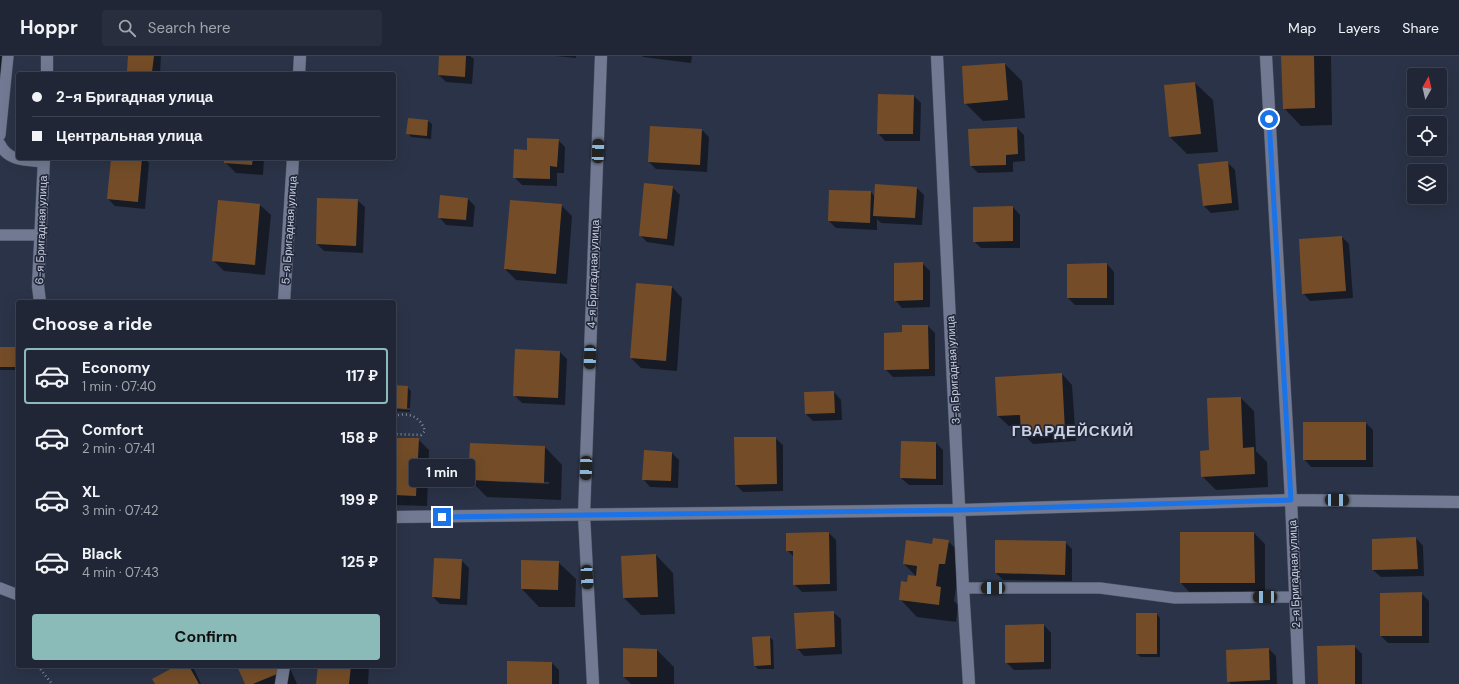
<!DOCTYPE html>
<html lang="en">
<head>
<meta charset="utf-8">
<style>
	:root { --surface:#202636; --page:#282e3e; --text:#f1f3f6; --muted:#a2a5ad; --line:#3d4351; --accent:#8bbbb9 }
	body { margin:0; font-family:"DM Sans",sans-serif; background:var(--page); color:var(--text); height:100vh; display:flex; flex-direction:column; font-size:15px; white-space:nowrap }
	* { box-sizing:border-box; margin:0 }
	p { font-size:13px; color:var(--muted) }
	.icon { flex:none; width:22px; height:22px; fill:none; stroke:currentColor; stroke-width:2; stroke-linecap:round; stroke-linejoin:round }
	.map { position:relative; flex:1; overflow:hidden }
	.details { position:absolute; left:16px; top:244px; width:380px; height:368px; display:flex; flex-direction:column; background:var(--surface); border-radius:4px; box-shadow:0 4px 16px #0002,0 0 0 1px var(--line) }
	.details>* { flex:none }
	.banner { position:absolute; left:16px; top:16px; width:380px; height:88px; border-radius:4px; box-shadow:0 4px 16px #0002,0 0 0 1px var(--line); display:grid; align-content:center; height:88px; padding:0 16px; background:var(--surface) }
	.needle { width:26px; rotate:8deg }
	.controls { position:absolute; left:1407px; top:12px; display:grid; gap:8px }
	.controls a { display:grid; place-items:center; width:40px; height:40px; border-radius:4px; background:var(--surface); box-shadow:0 4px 16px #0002,0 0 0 1px var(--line); font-size:20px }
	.end { position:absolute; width:18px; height:18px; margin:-9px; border:5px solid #1a73e8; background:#fff; box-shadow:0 0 0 2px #fff }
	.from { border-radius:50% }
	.bubble { position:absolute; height:28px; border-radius:4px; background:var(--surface); box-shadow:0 4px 16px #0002,0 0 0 1px var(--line); font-size:13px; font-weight:700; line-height:28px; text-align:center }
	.car { position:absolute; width:12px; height:24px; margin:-12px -6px; border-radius:5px; box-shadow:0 0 3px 1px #0007; background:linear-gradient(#222 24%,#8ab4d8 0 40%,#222 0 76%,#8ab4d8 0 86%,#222 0) }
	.banner b { display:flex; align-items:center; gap:14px; height:38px; font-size:15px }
	.banner b+b { border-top:1px solid var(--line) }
	.banner i { width:10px; height:10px; background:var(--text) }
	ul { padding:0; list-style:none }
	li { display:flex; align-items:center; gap:12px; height:56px; margin:0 8px 6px; padding:0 8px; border:2px solid transparent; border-radius:4px }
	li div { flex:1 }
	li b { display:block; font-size:15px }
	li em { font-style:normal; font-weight:700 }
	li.selected { border-color:var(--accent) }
	li>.icon { width:36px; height:36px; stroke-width:1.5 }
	h2 { padding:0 16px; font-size:18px; line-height:48px }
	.action { display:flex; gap:8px; margin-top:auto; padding:8px 16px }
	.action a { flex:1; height:46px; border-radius:4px; background:var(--accent); color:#111; font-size:16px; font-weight:700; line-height:46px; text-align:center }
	header { display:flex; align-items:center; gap:24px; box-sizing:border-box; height:56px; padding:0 20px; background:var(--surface); border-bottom:1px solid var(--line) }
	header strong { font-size:19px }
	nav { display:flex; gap:22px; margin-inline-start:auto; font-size:14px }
	.search { width:280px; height:36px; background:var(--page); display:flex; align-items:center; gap:10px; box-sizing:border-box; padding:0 14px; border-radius:4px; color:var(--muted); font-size:15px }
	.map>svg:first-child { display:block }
</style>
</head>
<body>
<header>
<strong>Hoppr</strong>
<div class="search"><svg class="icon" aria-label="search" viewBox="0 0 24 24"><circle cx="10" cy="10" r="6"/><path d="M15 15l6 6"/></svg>Search here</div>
<nav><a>Map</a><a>Layers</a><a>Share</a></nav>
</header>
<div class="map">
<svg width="1459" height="628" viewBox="0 0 1459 628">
	<rect width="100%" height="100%" fill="#2b3348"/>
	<path fill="#0007" fill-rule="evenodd" d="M0,0H6L0,57Z
		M129,0H161L160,18H132L128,14Z
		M440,0H470L474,3L472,28L446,26L439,19Z
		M555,0H576V2Z
		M642,0H692L691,7L643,1Z
		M1282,0H1331L1332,69L1301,70L1284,52Z
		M1005,8L1022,25L1025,62L983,65L965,47Z
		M1195,27L1213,44L1218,96L1187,98L1170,81L1165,29Z
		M914,40L921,47L920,85H885L878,77Z
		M409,64L428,65L432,68L431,83L411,81L408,77Z
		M1017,72L1024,79L1025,105L1013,106V116L978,117L971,110L969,74Z
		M702,74L709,81L707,116L656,113L649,106Z
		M558,84L565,91L564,117H557V130L522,129L514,121L528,95Z
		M112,102H144L149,107L145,153L115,150L108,143Z
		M225,102H264L263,119L236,117L225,106Z
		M1227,106L1235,114L1239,154L1211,157L1204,150Z
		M672,131L680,139L674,190L647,186L640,179Z
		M917,132L924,139L922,169L881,167L877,163V174L836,172L829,165L871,136L875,141Z
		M468,143L475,150L473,171L446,169L439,161Z
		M357,144L365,151L363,197L324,195L317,188Z
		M260,149L271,159L265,219L224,215L213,204Z
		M561,149L572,160L567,228L516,224L505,213Z
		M1013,151L1020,159V192H981L974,185Z
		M1342,181L1349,188L1353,242L1310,245L1303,237Z
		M922,207L930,215V251L902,252L895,244Z
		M1107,208L1114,216V249H1075L1068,242V209Z
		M672,231L682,242L677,315L641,312L631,302Z
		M928,270L935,277V320L893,321L885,313L903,277Z
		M0,292H15L18,295V314H0Z
		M560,296L567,303L565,349L522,347L514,339Z
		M1062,318L1072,329L1076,385L1033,388L1022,377V369L1009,370L998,360Z
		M394,330L407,331L411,335L410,352L394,351Z
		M834,336L841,344L842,364L813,365L806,358Z
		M1241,342L1254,355L1256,395L1267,406L1268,431L1216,434L1202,420L1210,395Z
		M394,353L410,354V356L394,355Z
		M1366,367L1373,374V411H1311L1304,403Z
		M775,382L783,389V435L743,436L736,429Z
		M394,383H418L429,394L427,450L394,449Z
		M936,387L943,394V429H909L901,422Z
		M545,391L562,409L561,444L487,441L469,423ZM486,423L549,426V428L486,425Z
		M644,395L672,397L679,404L678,432L650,431L643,423Z
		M829,477L836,484L837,535L802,536L794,528V501L787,494Z
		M1181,477H1254L1265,488V538H1191L1181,527Z
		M1416,482L1423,490L1424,520L1381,521L1373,514V484Z
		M948,485L966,503L957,525L954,545L958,549L956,566L917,561L900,543L907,527L917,521L904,508L933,489Z
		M1065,486L1072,493V525L1003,524L996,517Z
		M656,499L673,517L675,558L641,559L624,542Z
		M461,504L469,512L467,549L440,548L433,541Z
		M558,506L576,523L575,551H539L522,533Z
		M1421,537L1429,545V587H1388L1381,580Z
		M833,556L841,563L842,598L804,600L797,592Z
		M1157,558L1160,562V601H1141L1137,598Z
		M1044,569L1051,577V613L1014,614L1006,606Z
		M769,581L773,584L774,613H758L755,610Z
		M1354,590L1362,598V628H1319Z
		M1269,593L1276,600L1277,628H1231L1228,625Z
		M657,594L674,611V628H631L624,621Z
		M552,607L559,614V628H508Z
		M179,610H190L194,613L201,628H156Z
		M238,610H289L297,628H246Z
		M319,610H369L368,628H317Z"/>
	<path fill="#744d28" d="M128,0H154L152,16L127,15Z
		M439,0H466L465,21L438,19Z
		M1281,0H1314L1315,52L1283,53Z
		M1005,7L1008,44L964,48L962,10Z
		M1195,26L1201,78L1169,81L1164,29Z
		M878,38L914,39L913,78H877Z
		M408,62L428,64L427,80L406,78Z
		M650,70L702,73L700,109L648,106Z
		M1017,71L1018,98L1006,99V109L970,110L968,73Z
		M527,82L559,83L557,111L550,110V123L513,122L514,93L527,94Z
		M111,102H142L138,146L107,143Z
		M224,102H253L252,109L224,107Z
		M1228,105L1232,147L1203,150L1198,108Z
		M644,127L673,130L667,183L639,180Z
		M875,128L917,131L915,162L873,160Z
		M829,134L871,135L870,167L828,165Z
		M440,139L468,142L466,164L438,162Z
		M317,142L358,143L356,190L316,188Z
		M218,144L260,148L255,209L212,205Z
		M510,144L562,148L556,218L504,213Z
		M1013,150V185L973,186V151Z
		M1342,180L1346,235L1302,238L1299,183Z
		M923,206V244L894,245V207Z
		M1107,207V242H1067V208Z
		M636,227L672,230L666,305L630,302Z
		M902,269H928L929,313L884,314V277L902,276Z
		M0,291H16V311H0Z
		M515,293L560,295L558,342L513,340Z
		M1062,317L1065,375L1021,377L1020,359L997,360L995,321Z
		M394,329L408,330L407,353L394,352Z
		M834,335L835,357L805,358L804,336Z
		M1241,341L1243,392L1254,391L1255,418L1201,421L1200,395L1209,394L1207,342Z
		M1303,366H1366V404H1303Z
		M734,381H776L777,428L735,429Z
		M394,382H419L416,440L394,439Z
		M901,385L936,386V423L900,422Z
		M470,387L545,390L544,427L468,424Z
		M644,394L672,396L671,425L642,424Z
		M829,476L830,528L793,529V495H786V477Z
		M1180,476H1254L1255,527H1180Z
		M1416,481L1418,513L1372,514V483Z
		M933,482L949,484L945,508H939L936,530L941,531L939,549L899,544L901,525L907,526L908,519L916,520L917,510L903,508L906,484L932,488Z
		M995,484L1066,485L1065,519L995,517Z
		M656,498L658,541L623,542L621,500Z
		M434,502L462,503L460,543L432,541Z
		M521,504L559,505L558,534L521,533Z
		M1422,536V580H1380V537Z
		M834,555L835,591L796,593L794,557Z
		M1136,557H1157V598H1136Z
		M1044,568V606L1005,607V569Z
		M770,580L771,609L754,610L752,581Z
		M1355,589V628H1318L1317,590Z
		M623,592L657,593V621H623Z
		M1269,592L1270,624L1227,626L1226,594Z
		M507,605L552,606V628H507Z
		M176,610H189L199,628H155L152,623Z
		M237,610H280L282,616L253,628H245Z
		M318,610H351L349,628H316Z"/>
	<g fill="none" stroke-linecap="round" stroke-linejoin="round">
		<g stroke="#4b5162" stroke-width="12">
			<path id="lane" d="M0,79L8,0
				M0,88C8,106 28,104 44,106
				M0,179H41
				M0,532L18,539
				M963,532H1100L1175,542L1295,541"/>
		</g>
		<g stroke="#4b5162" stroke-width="13">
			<path id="street" d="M937,0L963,532L969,628
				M1266,0L1291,444L1299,628
				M47,18V0
				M299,18L300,0
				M40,246L38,230L44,102
				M284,246L293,102
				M394,461L960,454L1291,444L1459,446
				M281,628L284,610
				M593,628L584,459L601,0"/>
		</g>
		<path stroke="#838a9b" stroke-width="2.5" stroke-dasharray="1 3" stroke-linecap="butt" d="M394,360C409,356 420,360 425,375L421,379L394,378
			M38,610L52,628"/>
		<use href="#lane" stroke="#717a92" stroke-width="11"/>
		<use href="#street" stroke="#717a92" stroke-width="12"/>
	</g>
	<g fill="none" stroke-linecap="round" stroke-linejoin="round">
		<path stroke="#1a73e8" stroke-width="5" d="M442,461L960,454L1291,444L1269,63"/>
	</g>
	<g text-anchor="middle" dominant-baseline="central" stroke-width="3.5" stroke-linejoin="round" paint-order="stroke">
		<g font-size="11" fill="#ccd1df" stroke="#22293d">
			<text transform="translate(41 174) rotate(-88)">6-я Бригадная улица</text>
			<text transform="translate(289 174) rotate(-86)">5-я Бригадная улица</text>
			<text transform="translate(593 218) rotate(-88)">4-я Бригадная улица</text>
			<text transform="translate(953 314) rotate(-93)">3-я Бригадная улица</text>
			<text transform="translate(1294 518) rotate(-92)">2-я Бригадная улица</text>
		</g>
		<g font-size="15" font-weight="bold" letter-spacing="1" fill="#ccd1df" stroke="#22293d">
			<text x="1073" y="375">ГВАРДЕЙСКИЙ</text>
		</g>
	</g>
</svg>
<div class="controls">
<a><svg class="needle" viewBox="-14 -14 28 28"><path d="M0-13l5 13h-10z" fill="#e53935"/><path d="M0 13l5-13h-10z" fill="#a2a5ad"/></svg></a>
<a><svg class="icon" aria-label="locate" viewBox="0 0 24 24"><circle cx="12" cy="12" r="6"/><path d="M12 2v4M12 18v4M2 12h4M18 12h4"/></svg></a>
<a><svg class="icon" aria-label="layers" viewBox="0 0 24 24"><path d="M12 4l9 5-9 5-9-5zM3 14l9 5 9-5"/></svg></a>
</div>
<i class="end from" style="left:1269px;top:63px"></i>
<i class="end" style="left:442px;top:461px"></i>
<div class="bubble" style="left:409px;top:403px;width:66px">1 min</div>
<i class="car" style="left:598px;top:95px;rotate:2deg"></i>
<i class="car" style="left:590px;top:301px;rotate:182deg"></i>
<i class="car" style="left:586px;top:412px;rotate:182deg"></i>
<i class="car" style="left:1337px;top:444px;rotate:91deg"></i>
<i class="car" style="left:587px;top:521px;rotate:177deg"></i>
<i class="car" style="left:993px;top:532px;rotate:270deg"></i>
<i class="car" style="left:1265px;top:541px;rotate:270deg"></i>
<div class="banner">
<b><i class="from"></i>2-я Бригадная улица</b>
<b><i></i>Центральная улица</b>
</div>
<section class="details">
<h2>Choose a ride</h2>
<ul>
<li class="selected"><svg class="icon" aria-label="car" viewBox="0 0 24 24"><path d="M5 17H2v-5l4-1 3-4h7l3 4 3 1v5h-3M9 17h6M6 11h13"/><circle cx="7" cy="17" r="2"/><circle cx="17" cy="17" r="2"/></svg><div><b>Economy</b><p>1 min · 07:40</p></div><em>117 ₽</em></li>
<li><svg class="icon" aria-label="car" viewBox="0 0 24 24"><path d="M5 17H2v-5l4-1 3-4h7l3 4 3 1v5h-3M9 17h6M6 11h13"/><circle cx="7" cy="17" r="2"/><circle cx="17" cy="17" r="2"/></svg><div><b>Comfort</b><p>2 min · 07:41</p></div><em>158 ₽</em></li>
<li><svg class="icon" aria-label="car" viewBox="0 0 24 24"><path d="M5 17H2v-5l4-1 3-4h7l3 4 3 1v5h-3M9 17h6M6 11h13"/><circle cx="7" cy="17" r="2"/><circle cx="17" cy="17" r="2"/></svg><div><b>XL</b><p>3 min · 07:42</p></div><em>199 ₽</em></li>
<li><svg class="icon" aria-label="car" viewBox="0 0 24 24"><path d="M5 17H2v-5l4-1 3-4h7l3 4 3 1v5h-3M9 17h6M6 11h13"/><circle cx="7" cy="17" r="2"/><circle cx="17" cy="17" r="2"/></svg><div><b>Black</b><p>4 min · 07:43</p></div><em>125 ₽</em></li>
</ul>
<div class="action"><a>Confirm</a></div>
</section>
</div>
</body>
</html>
